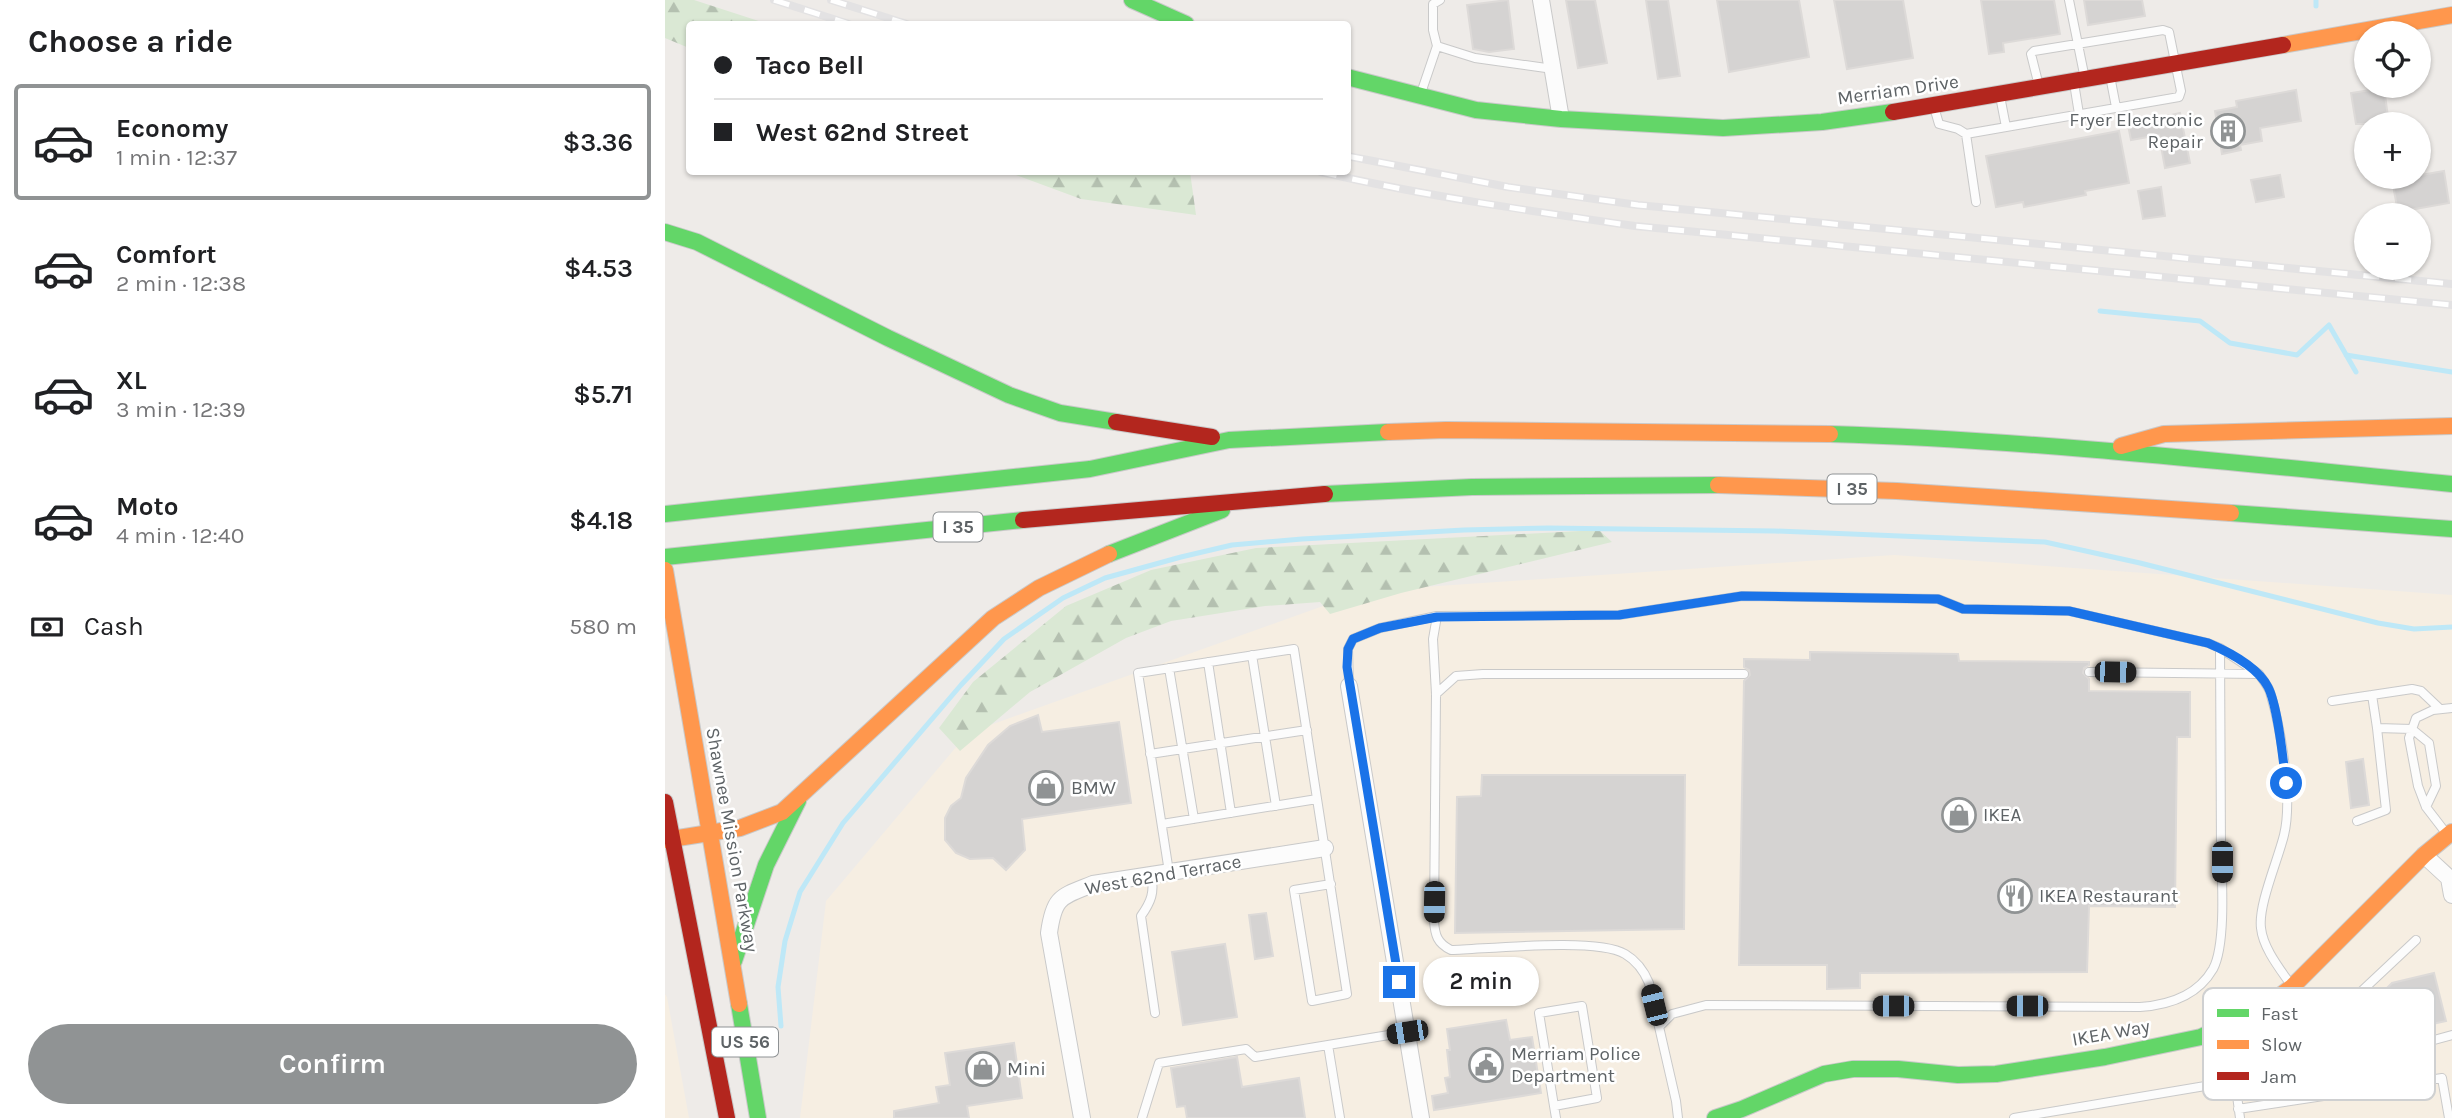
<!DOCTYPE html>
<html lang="en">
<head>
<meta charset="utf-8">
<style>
	:root { --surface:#fff; --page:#f2f2f2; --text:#202124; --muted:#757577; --line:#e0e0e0; --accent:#909394 }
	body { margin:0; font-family:Karla,sans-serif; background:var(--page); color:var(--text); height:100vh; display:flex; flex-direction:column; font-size:26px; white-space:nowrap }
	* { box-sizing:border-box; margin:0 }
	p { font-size:23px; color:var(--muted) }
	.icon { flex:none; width:38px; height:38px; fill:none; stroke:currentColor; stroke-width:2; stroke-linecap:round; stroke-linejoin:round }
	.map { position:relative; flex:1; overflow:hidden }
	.side { display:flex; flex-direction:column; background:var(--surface); width:665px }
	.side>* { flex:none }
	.banner { position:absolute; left:21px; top:21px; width:665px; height:154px; border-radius:7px; box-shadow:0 2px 5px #0004; display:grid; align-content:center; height:154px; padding:0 28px; background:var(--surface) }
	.tools { position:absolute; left:1689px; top:21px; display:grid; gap:14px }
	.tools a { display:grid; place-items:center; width:77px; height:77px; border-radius:50%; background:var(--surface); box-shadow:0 2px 5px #0004; font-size:35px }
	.end { position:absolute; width:32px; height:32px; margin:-16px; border:9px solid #1a73e8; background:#fff; box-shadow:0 0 0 4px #fff }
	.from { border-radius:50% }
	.bubble { position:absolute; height:49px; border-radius:24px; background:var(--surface); box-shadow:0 2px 5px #0004; font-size:23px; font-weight:600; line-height:49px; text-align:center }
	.car { position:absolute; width:21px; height:42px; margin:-21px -10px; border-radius:9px; box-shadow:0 0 5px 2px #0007; background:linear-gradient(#222 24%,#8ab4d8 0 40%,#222 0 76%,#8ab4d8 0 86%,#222 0) }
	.banner b { display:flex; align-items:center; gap:24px; height:66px; font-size:26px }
	.banner b+b { border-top:2px solid var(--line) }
	.banner i { width:18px; height:18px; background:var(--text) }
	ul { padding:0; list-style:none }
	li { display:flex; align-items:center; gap:21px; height:116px; margin:0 14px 10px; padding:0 14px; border:4px solid transparent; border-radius:7px }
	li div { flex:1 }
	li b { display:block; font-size:26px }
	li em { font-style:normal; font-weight:600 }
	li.selected { border-color:var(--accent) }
	li>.icon { width:63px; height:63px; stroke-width:1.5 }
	h2 { padding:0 28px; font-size:32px; line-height:84px }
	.pay { display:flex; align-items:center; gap:18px; height:77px; padding:0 28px; font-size:26px }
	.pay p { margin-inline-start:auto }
	.action { display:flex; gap:14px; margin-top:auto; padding:14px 28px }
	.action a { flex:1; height:80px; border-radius:42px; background:var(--accent); color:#fff; font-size:28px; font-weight:600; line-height:80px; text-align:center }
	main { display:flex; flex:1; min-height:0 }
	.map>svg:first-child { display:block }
</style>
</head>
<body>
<main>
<section class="side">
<h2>Choose a ride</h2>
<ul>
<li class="selected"><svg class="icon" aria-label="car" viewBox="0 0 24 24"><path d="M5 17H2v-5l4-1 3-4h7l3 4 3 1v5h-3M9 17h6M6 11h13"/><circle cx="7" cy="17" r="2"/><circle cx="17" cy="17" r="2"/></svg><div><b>Economy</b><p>1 min · 12:37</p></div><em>$3.36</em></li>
<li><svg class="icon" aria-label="car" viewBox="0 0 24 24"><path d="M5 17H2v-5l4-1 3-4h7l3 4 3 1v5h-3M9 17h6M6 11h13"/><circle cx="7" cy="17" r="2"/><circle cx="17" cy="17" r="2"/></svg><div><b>Comfort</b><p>2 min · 12:38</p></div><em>$4.53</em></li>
<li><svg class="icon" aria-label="car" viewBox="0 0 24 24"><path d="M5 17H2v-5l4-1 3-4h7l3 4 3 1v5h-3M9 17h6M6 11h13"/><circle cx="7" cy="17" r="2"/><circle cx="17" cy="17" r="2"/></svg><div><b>XL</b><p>3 min · 12:39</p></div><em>$5.71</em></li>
<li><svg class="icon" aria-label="car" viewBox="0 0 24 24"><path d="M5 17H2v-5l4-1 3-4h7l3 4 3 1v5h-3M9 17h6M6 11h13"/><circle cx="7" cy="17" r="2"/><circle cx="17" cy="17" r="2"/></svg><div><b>Moto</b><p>4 min · 12:40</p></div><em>$4.18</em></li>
</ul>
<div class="pay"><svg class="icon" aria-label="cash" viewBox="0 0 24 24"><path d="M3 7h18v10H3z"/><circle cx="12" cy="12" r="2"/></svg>Cash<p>580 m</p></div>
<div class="action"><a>Confirm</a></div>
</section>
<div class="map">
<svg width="1787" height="1118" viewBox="0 0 1787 1118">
	<defs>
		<pattern id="forest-firs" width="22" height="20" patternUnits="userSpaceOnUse" patternTransform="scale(1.75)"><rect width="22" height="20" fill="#dae8d4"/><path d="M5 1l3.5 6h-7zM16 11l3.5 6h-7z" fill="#b4c0b0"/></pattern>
	</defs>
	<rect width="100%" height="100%" fill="#eeebe8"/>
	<path fill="#f6eee2" d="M1229,555L1787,595V1118H135L161,901L303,733L700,591Z
		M0,994L2,997L24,1118H0Z"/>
	<path fill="url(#forest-firs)" d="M0,0H29L103,24H24V48L0,38Z
		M343,172H525L531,215L416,199Z
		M934,530L947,542L736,593L665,614L655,602L600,606L506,621L461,638L365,692L295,751L274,728L308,682L401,606L486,570L591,548Z"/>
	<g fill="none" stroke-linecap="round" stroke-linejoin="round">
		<path stroke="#bee8f7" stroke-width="5" d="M1651,6V0
			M1435,311L1535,321L1565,343L1632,355L1664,325L1691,372
			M1681,355L1787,372
			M116,1026L113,987L120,941L135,892L178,823L296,685L339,639L398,598L440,578L516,557L567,545L637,539L799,530L883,528L1110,531L1380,542L1475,563L1713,623L1749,629L1787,627"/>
	</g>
	<path fill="#d5d3d2" stroke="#dddad8" stroke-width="2" d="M843,0L849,49L824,52L808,49L802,5Z
		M901,0H930L942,63L913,68Z
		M981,0H1003L1015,76L993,79Z
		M1052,0H1134L1144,57L1064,72Z
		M1169,0H1238L1248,58L1182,69Z
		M1316,0H1389L1395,34L1338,43L1339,52L1324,54Z
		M1419,0H1477L1480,16L1423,25Z
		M1719,88L1724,124H1691L1686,93Z
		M1631,90L1636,121L1595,128L1597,141L1575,145L1576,150L1557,154L1550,111L1572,107L1571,101Z
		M1515,113L1525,163L1500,168L1494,135L1466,140L1463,125Z
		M1454,131L1464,183L1420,191L1421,195L1359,207L1358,202L1331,207L1321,156Z
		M1779,171L1784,203L1733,212L1727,180Z
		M1615,175L1619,197L1591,202L1586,180Z
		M1496,187L1500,216L1478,219L1473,191Z
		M1145,652L1293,654L1294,661L1424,662V665L1419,668L1418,673L1424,679V691L1525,692V737H1512L1510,907L1424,906L1422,972L1195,973V988L1162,989V965H1074L1079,681L1085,675L1084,670L1079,667V659L1145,660Z
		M373,715L377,732L454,722L466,803L357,819L360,850L341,870L328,858L305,859L291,853L280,840V818L286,806L296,798L301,778L323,745L345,726Z
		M1698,759L1704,805L1686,808L1681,762Z
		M817,775H1020L1019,929L790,933L792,797L816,796Z
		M601,913L608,956L590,959L584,915Z
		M560,944L572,1017L518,1025L507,952Z
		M1769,973L1781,1021L1718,1035L1710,1000L1727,983Z
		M841,1020L845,1040L867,1037L876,1093L769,1110L767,1096L783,1093L780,1078L785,1077L782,1050H785L782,1029Z
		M349,1043L357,1098L302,1106L304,1118H229V1111L274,1103L271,1087L285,1085L280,1053Z
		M572,1057L577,1087L634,1078L640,1118H522L520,1106L512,1107L506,1068Z"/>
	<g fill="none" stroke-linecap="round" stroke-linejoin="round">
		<g stroke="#c9c9c9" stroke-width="10">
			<path id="lane" d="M775,0L768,4V30L772,46L810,58L888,69
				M1404,0L1420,79
				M1445,76L1451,107
				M1409,83L1414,114
				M755,96L772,46
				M1335,96L1341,127
				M1269,107L1274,124L1293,129L1301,134
				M1311,202L1301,134L1514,97L1516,91L1504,32L1498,30L1369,51L1366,54L1374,86
				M772,616L768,639L771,694L769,921C770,935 772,943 786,950C823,949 932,937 960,954C972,961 979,971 984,983L1011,1101L1013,1118
				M587,655L611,806
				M543,662L566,813
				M504,668L529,819
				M1424,672L1594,674C1598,680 1603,686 1605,692C1616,729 1628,798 1619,835C1613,860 1593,905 1596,928C1598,948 1615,969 1626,985
				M684,686L683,649L688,639L715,628L772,616L954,615L1077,596L1273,599L1298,609L1404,611L1543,643L1555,648L1594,674
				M771,694L791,676L818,674H1079
				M1707,695L1712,728L1747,729L1764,743L1771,786L1761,807
				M1667,701L1747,689L1756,691L1775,709
				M485,754L642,730
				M1692,821L1721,810L1712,728
				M497,824L652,799
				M1781,833L1761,807L1753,786L1744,738L1751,718L1768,710L1787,708
				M504,872L473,673L629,649C647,764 665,879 682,994L647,1001L629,890L666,884
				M486,875C490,892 486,902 476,916L490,1013
				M995,1026L1007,1014L1041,1005L1475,1007C1504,1005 1533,995 1548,969C1561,945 1557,880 1556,852C1556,784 1555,716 1555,648
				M663,1045L742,1032
				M1658,1066L1652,1033L1751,940
				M889,1106L932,1098L917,1006L874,1013L889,1106L891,1118
				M1573,1109L1777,1078L1784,1118
				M477,1118L494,1063L581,1049L590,1057L663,1045L675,1118
				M1349,1118L1570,1081
				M1575,1118L1570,1081L1696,1060L1787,1035"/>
		</g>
		<g stroke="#c9c9c9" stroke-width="18">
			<path id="street" d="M876,0L896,119
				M684,686L756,1118
				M1759,855L1784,878L1787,895
				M417,1118L384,933C389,896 396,897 428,884L660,848"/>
		</g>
		<g stroke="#c9c9c9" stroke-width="18">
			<path id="fast" d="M467,0L521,24
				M682,77L811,110L896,119L1058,128L1157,122L1228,112
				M0,232L32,242L223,338L344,395L395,413L451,422
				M1165,434C1373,440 1580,464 1787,484
				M660,494L807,487L1053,485
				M1566,513L1787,529
				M0,514L425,469L564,440L723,432
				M444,554L557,510
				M0,557L358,520
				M69,961L101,865L133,801
				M74,1004L93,1118
				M1050,1118L1077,1109L1159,1074L1188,1069H1233L1293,1075L1331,1074L1440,1057L1536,1037L1571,1020"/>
		</g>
		<g stroke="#c9c9c9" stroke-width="18">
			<path id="slow" d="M1618,45L1787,15
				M723,432L781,430L1165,434
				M1456,446L1499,434L1787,426
				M1053,485L1232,491L1566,513
				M0,570L74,1004
				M0,840L75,828L117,812L328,618L374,588L444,554
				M1571,1020L1600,1007L1627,987L1759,855L1787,832"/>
		</g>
		<g stroke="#c9c9c9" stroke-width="18">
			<path id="jam" d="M1228,112L1618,45
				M451,422L547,437
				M358,520L660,494
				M0,802L62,1118"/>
		</g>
		<use href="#lane" stroke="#fcfcfc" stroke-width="8"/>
		<use href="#street" stroke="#fcfcfc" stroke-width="16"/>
		<use href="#fast" stroke="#63d668" stroke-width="16"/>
		<use href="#slow" stroke="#ff974d" stroke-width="16"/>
		<use href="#jam" stroke="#b3261e" stroke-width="16"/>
		<g stroke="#e3e2e3" stroke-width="8">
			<path id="rail" d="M109,0L184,24
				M166,0L242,24
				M682,156L843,187L973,205L1787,284
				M656,172C760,196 865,211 970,226L1787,305"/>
		</g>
		<use href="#rail" stroke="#fff" stroke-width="5" stroke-dasharray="16" stroke-linecap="butt"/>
	</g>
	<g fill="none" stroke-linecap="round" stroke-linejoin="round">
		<path stroke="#1a73e8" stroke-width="9" d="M734,982L682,667L683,649L688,639L715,628L772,617L954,615L1077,596L1273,599L1298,609L1404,611L1543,643C1564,652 1592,666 1603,687C1613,706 1618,760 1621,783"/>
	</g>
	<defs>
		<g id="building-ring" transform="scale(1.75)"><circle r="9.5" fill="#fff" stroke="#909394" stroke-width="1.5"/><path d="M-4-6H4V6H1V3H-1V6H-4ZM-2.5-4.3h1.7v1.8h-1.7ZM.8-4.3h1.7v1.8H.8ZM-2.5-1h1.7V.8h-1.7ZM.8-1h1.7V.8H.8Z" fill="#909394"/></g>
		<g id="shop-ring" transform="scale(1.75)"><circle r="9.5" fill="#fff" stroke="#909394" stroke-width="1.5"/><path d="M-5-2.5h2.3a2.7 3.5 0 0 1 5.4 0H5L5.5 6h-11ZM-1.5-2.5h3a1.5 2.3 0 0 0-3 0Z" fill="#909394"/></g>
		<g id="restaurant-ring" transform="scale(1.75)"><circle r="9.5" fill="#fff" stroke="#909394" stroke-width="1.5"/><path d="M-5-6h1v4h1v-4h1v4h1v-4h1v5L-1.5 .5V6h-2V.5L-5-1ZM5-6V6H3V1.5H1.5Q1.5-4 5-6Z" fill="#909394"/></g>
		<g id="civic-ring" transform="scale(1.75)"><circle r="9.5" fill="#fff" stroke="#909394" stroke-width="1.5"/><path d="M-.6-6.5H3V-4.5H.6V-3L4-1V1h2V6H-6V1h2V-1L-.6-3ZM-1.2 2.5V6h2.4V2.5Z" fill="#909394"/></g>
	</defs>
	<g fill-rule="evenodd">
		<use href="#building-ring" x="1563" y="131"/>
		<use href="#shop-ring" x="381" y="788"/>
		<use href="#shop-ring" x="1294" y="815"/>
		<use href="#restaurant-ring" x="1350" y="896"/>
		<use href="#civic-ring" x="821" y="1065"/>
		<use href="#shop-ring" x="318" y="1069"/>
	</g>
	<g text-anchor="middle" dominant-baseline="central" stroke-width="5" stroke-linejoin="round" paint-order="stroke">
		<g fill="#fff" stroke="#8e9294" stroke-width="2">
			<rect x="1162.5" y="474.5" width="49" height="29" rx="5"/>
			<rect x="268.5" y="512.5" width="49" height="29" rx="5"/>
			<rect x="47" y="1027.5" width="66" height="29" rx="5"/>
		</g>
		<g font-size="18" font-weight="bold" fill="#5e6366">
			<text x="1187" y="489">I 35</text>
			<text x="293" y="527">I 35</text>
			<text x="80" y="1042">US 56</text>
		</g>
		<g font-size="19" fill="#5e6366" stroke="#fff">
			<text transform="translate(1233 90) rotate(-8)">Merriam Drive</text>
			<text transform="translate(67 840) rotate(80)">Shawnee Mission Parkway</text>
			<text transform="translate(498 875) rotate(-10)">West 62nd Terrace</text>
			<text transform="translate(1446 1033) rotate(-10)">IKEA Way</text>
		</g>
		<g font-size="19" fill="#5e6366" stroke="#fff" text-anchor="start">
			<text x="1538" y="120" text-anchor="end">Fryer Electronic<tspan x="1538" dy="22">Repair</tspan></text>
			<text x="406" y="788">BMW</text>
			<text x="1318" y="815">IKEA</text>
			<text x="1374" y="896">IKEA Restaurant</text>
			<text x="846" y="1054">Merriam Police<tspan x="846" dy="22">Department</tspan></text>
			<text x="342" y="1069">Mini</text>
		</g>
	</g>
	<rect x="1538" y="988" width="232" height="112" rx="10" fill="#fff" stroke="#cfd0d1" stroke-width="2"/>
	<rect x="1552" y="1009" width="32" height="8" fill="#63d668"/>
	<rect x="1552" y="1040" width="32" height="9" fill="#ff974d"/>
	<rect x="1552" y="1072" width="32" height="8" fill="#b3261e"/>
	<g font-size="19" fill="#5e6366">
		<text x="1596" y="1020">Fast</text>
		<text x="1596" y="1051">Slow</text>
		<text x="1596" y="1083">Jam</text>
	</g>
</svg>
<div class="tools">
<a><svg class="icon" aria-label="locate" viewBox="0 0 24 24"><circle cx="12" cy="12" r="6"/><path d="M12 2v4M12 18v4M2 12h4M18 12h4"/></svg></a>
<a>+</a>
<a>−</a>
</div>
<i class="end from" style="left:1621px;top:783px"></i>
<i class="end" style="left:734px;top:982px"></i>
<div class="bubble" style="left:758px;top:957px;width:116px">2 min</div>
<i class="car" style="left:1450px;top:672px;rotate:91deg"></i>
<i class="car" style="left:1557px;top:862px;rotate:180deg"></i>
<i class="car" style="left:769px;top:902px;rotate:181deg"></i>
<i class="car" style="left:989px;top:1005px;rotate:346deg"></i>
<i class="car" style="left:1228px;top:1006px;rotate:270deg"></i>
<i class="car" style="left:1362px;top:1006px;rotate:270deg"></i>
<i class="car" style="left:742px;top:1032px;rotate:261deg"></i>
<div class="banner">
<b><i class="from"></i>Taco Bell</b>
<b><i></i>West 62nd Street</b>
</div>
</div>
</main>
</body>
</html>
